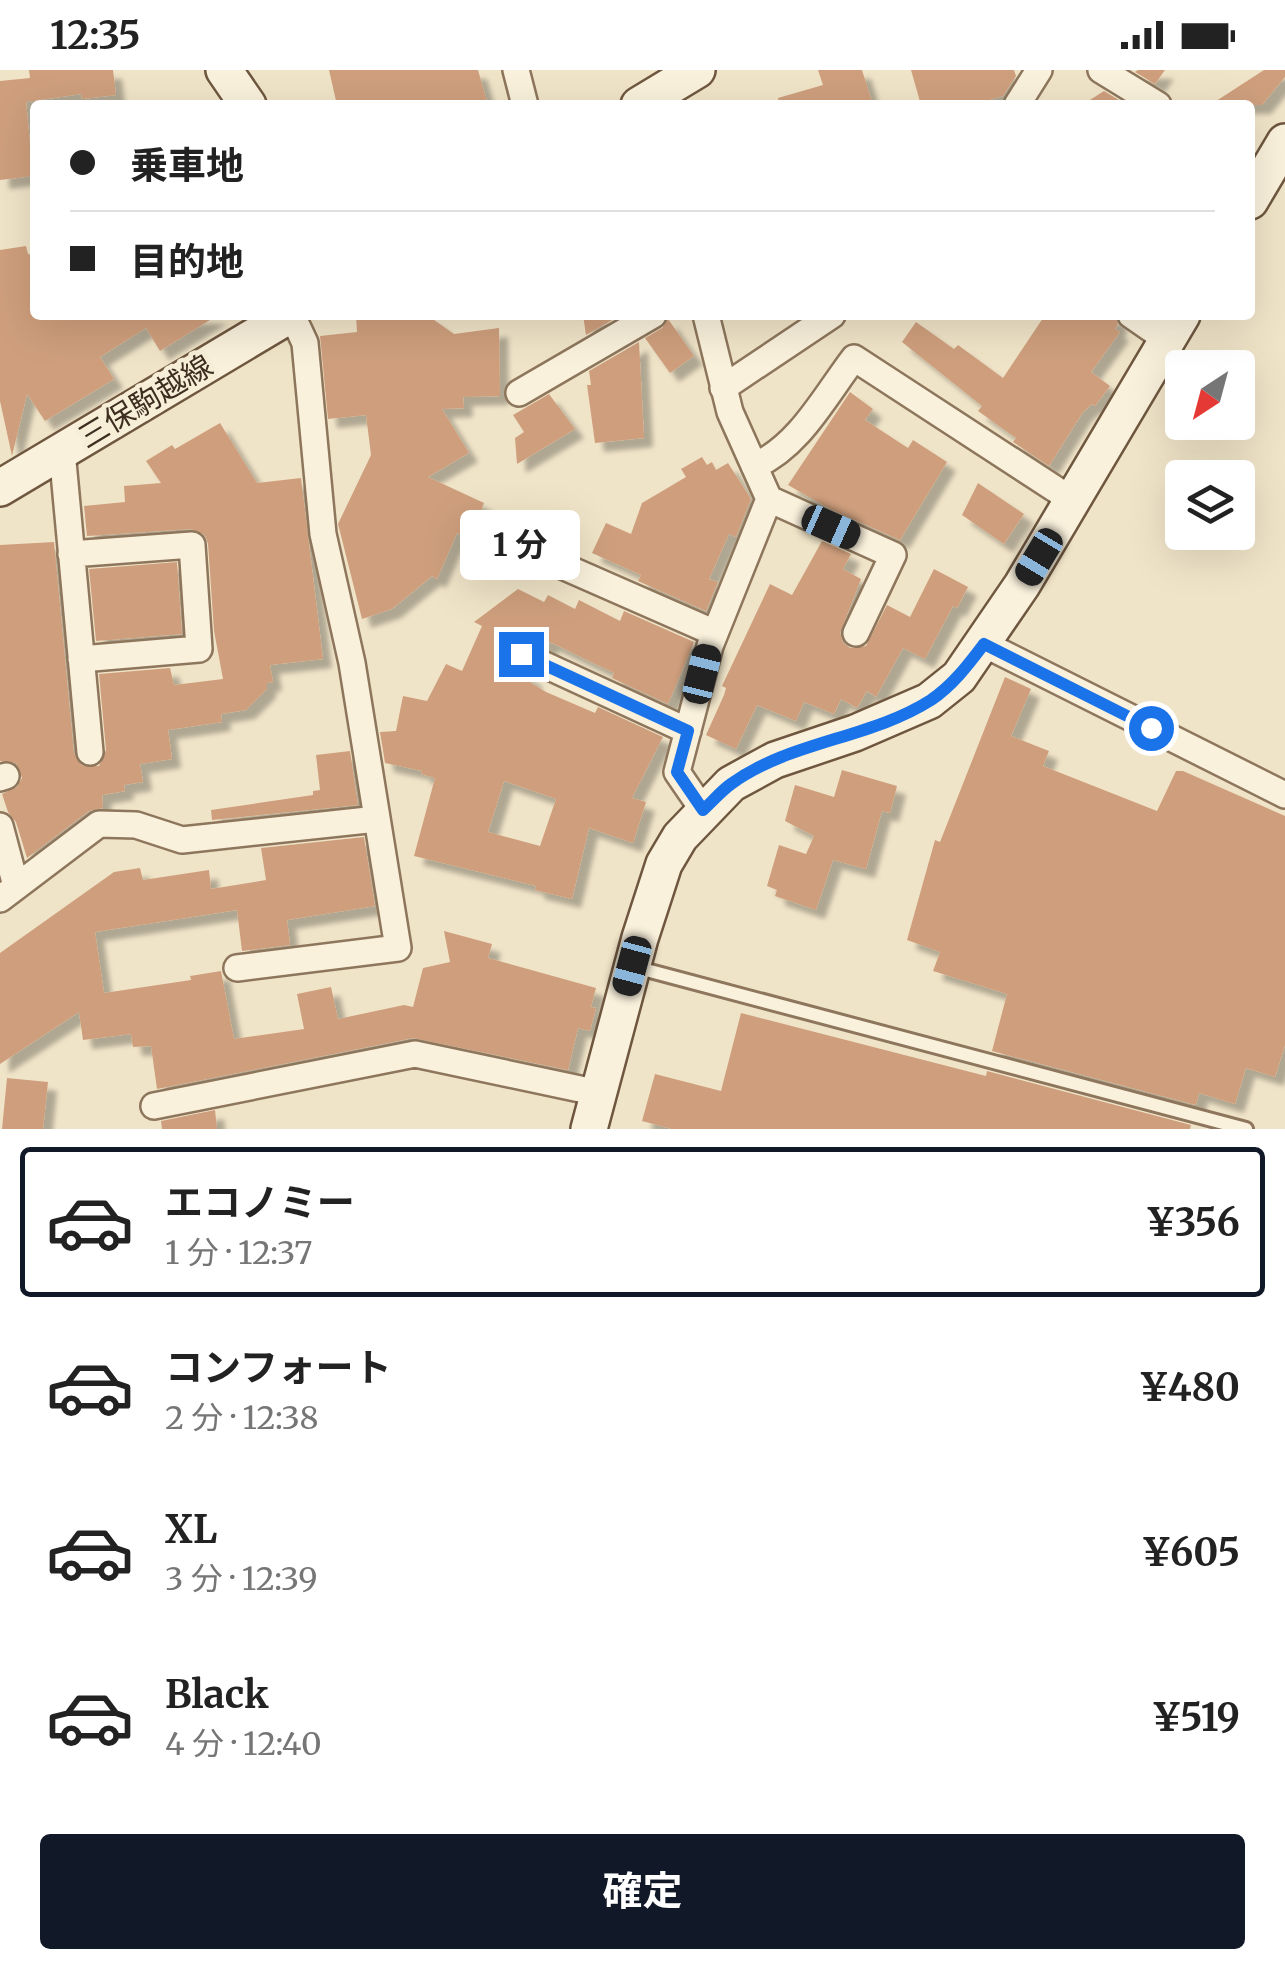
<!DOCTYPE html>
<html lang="ja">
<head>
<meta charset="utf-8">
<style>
	:root { --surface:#fff; --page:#f2f2f2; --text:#222; --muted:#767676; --line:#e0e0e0; --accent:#111827 }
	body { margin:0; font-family:Merriweather,"Noto Sans JP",serif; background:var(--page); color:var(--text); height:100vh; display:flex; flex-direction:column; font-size:38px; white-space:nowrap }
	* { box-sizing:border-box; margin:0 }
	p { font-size:32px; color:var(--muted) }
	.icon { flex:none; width:55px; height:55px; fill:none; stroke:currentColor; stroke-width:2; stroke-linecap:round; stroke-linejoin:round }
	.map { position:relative; height:1059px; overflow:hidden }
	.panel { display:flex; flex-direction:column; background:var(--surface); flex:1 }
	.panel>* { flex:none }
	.top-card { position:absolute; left:30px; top:30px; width:1225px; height:220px; border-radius:10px; box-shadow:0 10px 40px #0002; display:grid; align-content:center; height:220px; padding:0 40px; background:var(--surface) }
	.needle { width:65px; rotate:216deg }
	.controls { position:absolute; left:1165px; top:280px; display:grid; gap:20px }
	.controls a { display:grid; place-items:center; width:90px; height:90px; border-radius:10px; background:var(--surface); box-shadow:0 10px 40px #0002; font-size:50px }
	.end { position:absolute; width:45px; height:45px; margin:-22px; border:12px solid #1a73e8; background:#fff; box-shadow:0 0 0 5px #fff }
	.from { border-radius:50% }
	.bubble { position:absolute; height:70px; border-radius:10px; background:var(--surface); box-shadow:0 10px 40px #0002; font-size:32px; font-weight:700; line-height:70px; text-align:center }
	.car { position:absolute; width:30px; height:60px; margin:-30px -15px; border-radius:12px; box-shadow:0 0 8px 2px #0007; background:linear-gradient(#222 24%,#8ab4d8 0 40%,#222 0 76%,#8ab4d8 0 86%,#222 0) }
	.top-card b { display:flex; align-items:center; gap:35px; height:95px; font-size:38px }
	.top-card b+b { border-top:2px solid var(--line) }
	.top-card i { width:25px; height:25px; background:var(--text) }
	ul { padding:18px 0 0; list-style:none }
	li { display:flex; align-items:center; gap:30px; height:150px; margin:0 20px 15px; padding:0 20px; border:5px solid transparent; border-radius:10px }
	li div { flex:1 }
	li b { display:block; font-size:38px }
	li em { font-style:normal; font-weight:700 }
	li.on { border-color:var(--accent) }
	li>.icon { width:90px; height:90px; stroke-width:1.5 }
	.cta { display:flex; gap:20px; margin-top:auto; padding:20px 40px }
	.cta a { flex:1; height:115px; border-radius:10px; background:var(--accent); color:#fff; font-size:40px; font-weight:700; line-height:115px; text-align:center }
	.status { display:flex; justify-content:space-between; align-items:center; height:70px; padding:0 50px; background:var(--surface); direction:ltr }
	.status svg { height:28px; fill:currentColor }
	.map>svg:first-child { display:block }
</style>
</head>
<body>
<div class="status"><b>12:35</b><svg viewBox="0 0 49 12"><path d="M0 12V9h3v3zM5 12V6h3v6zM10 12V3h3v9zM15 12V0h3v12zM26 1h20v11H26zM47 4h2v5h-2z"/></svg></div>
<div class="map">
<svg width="1285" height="1059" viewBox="0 0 1285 1059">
	<defs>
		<filter id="shadow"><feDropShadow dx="9" dy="9" stdDeviation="2.5" flood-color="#0004"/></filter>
	</defs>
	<rect width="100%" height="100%" fill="#f0e4c8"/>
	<path fill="#cf9f7d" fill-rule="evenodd" filter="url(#shadow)" d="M29,0H113L116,25L82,29L81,24L26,32L33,106L0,110V11L30,8Z
		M329,0H478L488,35H337Z
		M818,0H862L873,35H779L778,28L823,15Z
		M911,0H1014L1016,6L1003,26L972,35H921Z
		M1138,0H1165L1155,14L1135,2Z
		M1264,0H1285V7L1262,35H1210Z
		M1104,21L1127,35H1082Z
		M26,176L28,184L33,186L35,200V245H218L160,281L146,258L100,287L114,309L45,351L27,324L12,386L0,331V180Z
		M356,245H427L454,264L499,258L500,326L463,327L464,338L442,339L469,383L428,407L484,433L481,441L497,448L485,476L457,463L437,509L432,506L392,539L362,549L338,454L371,385L366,345L328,349L320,266L357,262Z
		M583,245H621L586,265Z
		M1045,245H1115L1118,254L1115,259L1120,262L1091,302L1110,316L1095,336L1092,334L1083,342L1049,396L1013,372L1016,368L978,341L982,336L902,272L916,252L954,279L958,275L1003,308Z
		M668,249L694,286L670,303L645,268L662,258Z
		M639,272L644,368L595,373L587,315H591L589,301Z
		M850,322L873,339L865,350L908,378L913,370L947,392L900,470L830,439L788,415Z
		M549,324L575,359L517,394L515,368L524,362L513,345Z
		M220,353L257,413L301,408L323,589L270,595L273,612L267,613V619L246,640L221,644L222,652L168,660L172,689L140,694L143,712L124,715L125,721L102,725L103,738L89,741L27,788L16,752L8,742L2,724L17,717L22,708L16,693L0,691V475L54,472L74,684L82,696H99L106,680L99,604L170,598L174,615L223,609L214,561L208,474L205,465L191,459L87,466L84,436L125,432L124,416L161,413L146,391L172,375L175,379Z
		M702,387L707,395L712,392L716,400L728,393L751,429L736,467L729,464L709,509L718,512L706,541L638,511L641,505L592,483L606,453L631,464L642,433L686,407L681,399Z
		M978,413L1024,444L1004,474L962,445Z
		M822,471L851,484L843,499L861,509L840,563L843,573L850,578L866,576L887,535L910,547L934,499L968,517L957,538L953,536L925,589L903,578L876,627L867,621L857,638L841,629L834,644L804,632L796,651L757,635L736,679L706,665L724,625L726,618L722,616L770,514L792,525Z
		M177,492L182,564L96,571L89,499Z
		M518,519L544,532L548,525L575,539L579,530L620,551L624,541L694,572L668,634L612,608L614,603L550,572L547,578L519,568L507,576L505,586L508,594L534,608L531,613L546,622L595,643L598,637L663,667L632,728L646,732L633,773L589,758L572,829L535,820L536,816L414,786L435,708L421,704L422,701L385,693L380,662L396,661L403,626L427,631L446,594L462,601L482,556L474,552ZM504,711L556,729L540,776L488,762Z
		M1005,607L1031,619L1011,666L1049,681L1043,696L1157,741L1176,701H1183L1285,746V975L1275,1007L1246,998L1235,1034L1199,1023L1196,1035L992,981L1007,924L933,901L940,882L907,870L935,770L940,772Z
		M350,681L358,735L212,750L211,740L313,725V721L320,720L316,685Z
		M842,700L897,716L890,743L882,741L866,799L833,790L816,840L775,826L777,820L767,816L779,775L806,784L814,766L785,751L795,715L834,727Z
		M364,767L375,836L287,850L290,875L242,881L237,840L95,862L104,923L191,910L190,906L221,901L234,969L304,959L297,924L331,917L338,949L404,935L413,937L423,898L450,892L444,861L492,874L488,888L596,918L591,937L596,938L590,961L578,958L568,1000L413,968L157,1019L151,976L133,977L131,964L83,970L79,942L0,994V883L114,802L140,798L143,810L209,800L211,819L266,810L261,778Z
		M741,943L986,1006L987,1001L1191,1055L1190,1059H672L642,1051L655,1004L721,1021Z
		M7,1008L48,1012L43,1059H2Z
		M215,1040L217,1059H162L161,1051Z"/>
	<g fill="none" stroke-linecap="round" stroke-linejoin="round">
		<g stroke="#8d765c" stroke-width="18">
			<path id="lane" d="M635,897L1246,1059"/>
		</g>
		<g stroke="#8d765c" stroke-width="30">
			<path id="street" d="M516,0L525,35
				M1101,0L1158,35
				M1017,35L1039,0
				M1131,245L1167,270
				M723,318L832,245
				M519,323L653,245
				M62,381L90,682
				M754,396C799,377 825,326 854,288L1072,430
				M769,429L893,485L856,563
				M71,484L192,475L199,579L81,589
				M551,491L715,563
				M984,574L1285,725
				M521,584L688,661
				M0,708L6,706
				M703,740L677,702L710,576L769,429L730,342L706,245
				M0,756L16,816
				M0,829L99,754L136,755L182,770L377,749
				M237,898L398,878L352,593L323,464L305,273L292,245
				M154,1036L415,984L599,1023"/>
		</g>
		<g stroke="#6f573f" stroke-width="40">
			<path id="secondary" d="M224,0L248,35
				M639,35L697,0
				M1250,131L1285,72
				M0,418L290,245
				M589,1059L640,868L664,794L680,767L731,714L775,690L855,663L929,631L959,607L1022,515L1182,245"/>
		</g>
		<use href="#lane" stroke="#faf1dc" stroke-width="12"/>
		<use href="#street" stroke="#faf1dc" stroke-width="25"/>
		<use href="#secondary" stroke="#faf1dc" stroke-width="35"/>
	</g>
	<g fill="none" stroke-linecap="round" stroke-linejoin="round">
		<path stroke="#1a73e8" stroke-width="12" d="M521,584L688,661L677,702L703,740C712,732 721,721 731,714C790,671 870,669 931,630C953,615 968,595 984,574L1151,658"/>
	</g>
	<g text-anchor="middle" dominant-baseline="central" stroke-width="9" stroke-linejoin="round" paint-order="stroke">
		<g font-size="30" fill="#3d2e20" stroke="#f7eed8">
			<text transform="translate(145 331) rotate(-31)">三保駒越線</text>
		</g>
	</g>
</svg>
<div class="controls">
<a><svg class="needle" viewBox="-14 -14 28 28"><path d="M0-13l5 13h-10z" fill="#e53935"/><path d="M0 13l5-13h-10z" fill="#767676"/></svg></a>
<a><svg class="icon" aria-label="layers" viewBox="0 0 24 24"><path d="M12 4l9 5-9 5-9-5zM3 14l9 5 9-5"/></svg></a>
</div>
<i class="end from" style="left:1151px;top:658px"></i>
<i class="end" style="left:521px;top:584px"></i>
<div class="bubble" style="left:460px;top:440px;width:120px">1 分</div>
<i class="car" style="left:831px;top:457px;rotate:114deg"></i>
<i class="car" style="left:1039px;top:487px;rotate:211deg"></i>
<i class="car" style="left:702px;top:604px;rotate:14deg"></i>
<i class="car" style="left:632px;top:896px;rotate:195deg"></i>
<div class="top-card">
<b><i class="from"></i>乗車地</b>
<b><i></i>目的地</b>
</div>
</div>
<section class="panel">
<ul>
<li class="on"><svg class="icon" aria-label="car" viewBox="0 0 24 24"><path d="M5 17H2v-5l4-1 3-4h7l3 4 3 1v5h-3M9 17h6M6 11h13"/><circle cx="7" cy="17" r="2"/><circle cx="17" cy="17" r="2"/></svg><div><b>エコノミー</b><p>1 分 · 12:37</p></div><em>¥356</em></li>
<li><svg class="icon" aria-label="car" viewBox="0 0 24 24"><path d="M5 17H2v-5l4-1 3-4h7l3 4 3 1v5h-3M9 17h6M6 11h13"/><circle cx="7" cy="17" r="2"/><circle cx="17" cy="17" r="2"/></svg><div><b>コンフォート</b><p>2 分 · 12:38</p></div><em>¥480</em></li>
<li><svg class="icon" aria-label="car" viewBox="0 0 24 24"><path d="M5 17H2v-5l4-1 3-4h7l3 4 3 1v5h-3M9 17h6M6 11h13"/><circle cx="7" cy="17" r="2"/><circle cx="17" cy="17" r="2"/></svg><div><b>XL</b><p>3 分 · 12:39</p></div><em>¥605</em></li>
<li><svg class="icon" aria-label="car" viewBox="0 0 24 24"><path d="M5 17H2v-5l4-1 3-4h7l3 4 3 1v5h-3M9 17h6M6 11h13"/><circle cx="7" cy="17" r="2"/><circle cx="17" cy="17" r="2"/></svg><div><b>Black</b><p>4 分 · 12:40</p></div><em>¥519</em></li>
</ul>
<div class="cta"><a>確定</a></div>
</section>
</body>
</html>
